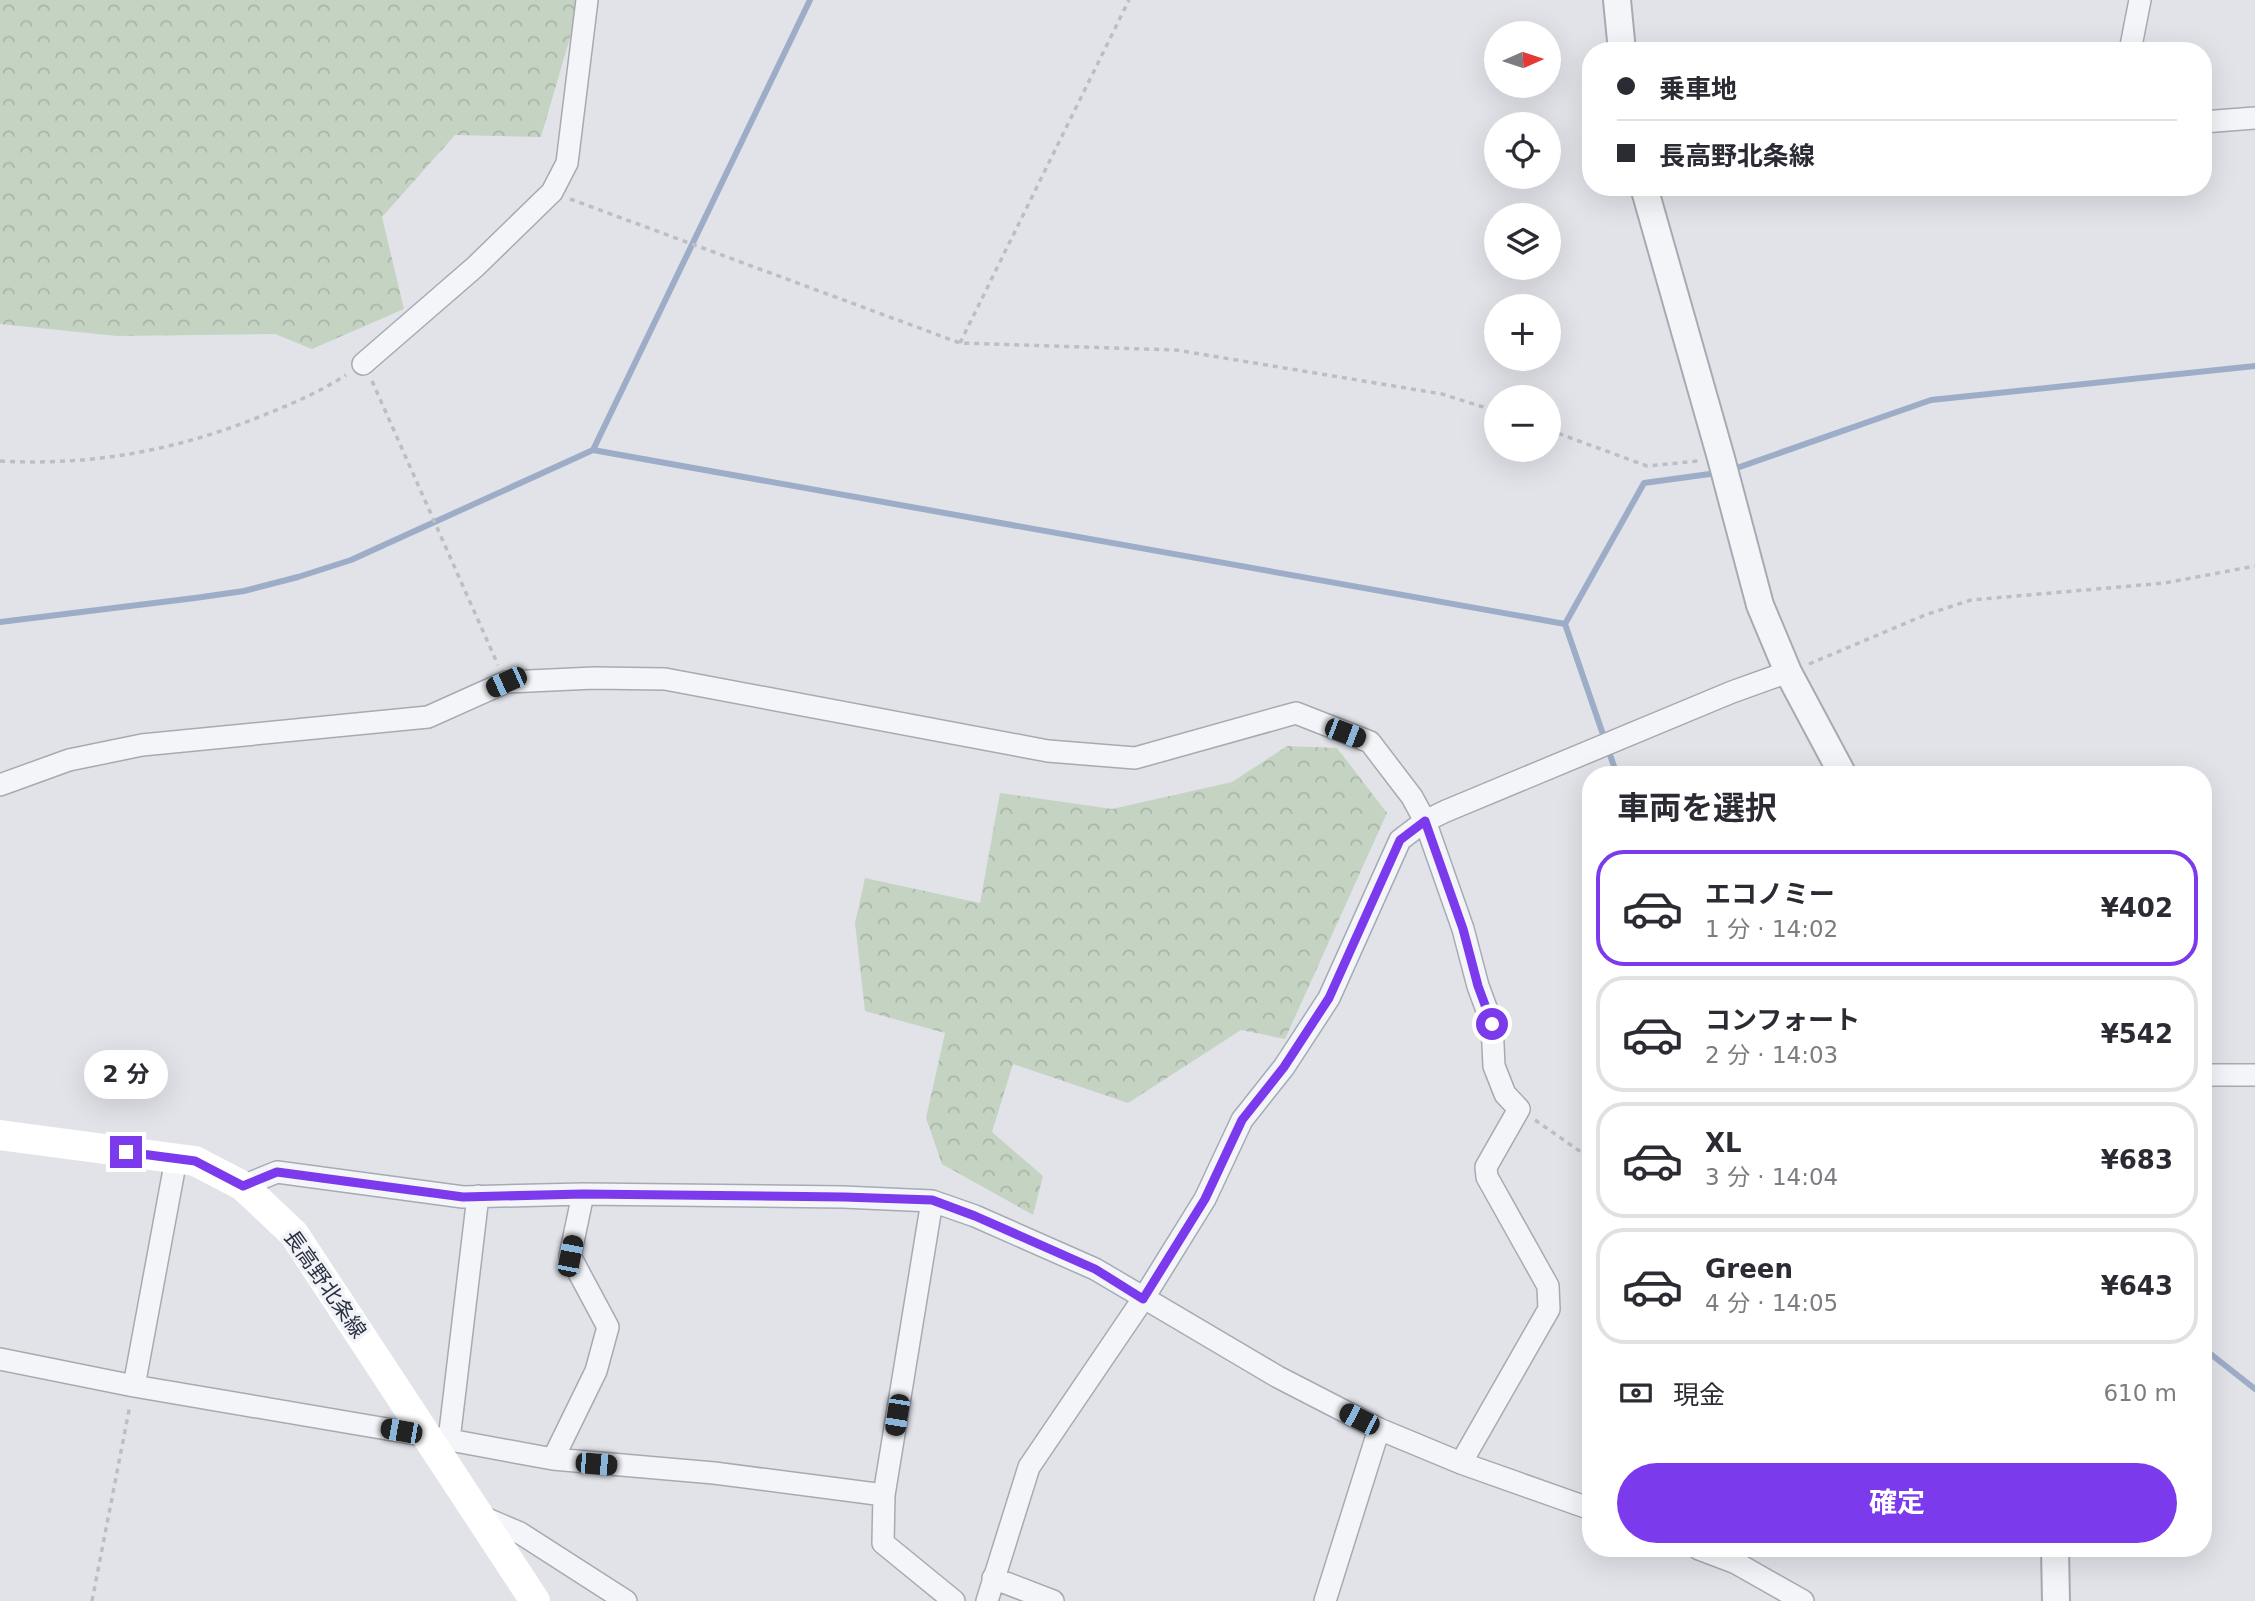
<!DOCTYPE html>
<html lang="ja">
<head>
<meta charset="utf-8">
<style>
	:root { --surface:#fff; --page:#f7f7f7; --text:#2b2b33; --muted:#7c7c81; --line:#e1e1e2; --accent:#7c3aed }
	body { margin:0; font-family:"DejaVu Sans","Noto Sans JP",sans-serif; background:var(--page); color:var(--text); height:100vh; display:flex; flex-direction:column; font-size:26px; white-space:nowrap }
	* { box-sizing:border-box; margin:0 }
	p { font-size:23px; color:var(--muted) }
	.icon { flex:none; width:38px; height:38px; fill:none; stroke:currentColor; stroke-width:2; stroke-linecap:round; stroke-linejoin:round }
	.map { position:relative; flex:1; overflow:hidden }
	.side { position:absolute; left:1582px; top:766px; width:630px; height:791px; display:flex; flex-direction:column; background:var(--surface); border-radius:28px; box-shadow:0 7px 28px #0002 }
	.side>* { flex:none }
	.guide { position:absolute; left:1582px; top:42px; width:630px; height:154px; border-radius:28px; box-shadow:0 7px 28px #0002; display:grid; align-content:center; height:154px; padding:0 35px; background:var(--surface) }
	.needle { width:46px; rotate:87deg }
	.tools { position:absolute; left:1484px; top:21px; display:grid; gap:14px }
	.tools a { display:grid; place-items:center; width:77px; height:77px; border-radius:50%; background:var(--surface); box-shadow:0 7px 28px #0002; font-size:35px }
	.end { position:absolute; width:32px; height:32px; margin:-16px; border:9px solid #7c3aed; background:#fff; box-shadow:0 0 0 4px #fff }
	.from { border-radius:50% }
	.bubble { position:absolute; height:49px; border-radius:24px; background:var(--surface); box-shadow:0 7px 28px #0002; font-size:23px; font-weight:700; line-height:49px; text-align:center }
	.car { position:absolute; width:21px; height:42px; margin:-21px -10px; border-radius:9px; box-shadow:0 0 5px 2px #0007; background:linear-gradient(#222 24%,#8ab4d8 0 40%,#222 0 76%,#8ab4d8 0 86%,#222 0) }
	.guide b { display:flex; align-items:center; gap:24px; height:66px; font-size:26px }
	.guide b+b { border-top:2px solid var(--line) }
	.guide i { width:18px; height:18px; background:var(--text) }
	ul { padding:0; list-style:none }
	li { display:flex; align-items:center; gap:21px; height:116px; margin:0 14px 10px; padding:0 21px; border:4px solid var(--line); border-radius:28px }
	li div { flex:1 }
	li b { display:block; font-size:26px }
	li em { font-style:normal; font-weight:700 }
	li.current { border-color:var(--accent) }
	li>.icon { width:63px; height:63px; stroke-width:1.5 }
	h2 { padding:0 35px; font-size:32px; line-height:84px }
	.pay { display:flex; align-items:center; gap:18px; height:77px; padding:0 35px; font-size:26px }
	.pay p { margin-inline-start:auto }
	.primary-button { display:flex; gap:14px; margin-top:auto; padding:14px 35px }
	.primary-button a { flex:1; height:80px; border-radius:42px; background:var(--accent); color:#fff; font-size:28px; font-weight:700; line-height:80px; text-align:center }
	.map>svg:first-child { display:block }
</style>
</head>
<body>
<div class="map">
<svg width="2255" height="1601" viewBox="0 0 2255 1601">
	<defs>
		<pattern id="forest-crowns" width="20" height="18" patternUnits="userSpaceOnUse" patternTransform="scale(1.75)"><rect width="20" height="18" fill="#c5d3c3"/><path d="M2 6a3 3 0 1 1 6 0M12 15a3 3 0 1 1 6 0" fill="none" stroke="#a9b5a9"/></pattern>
	</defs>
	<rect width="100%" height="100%" fill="#e1e3e9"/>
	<path fill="url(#forest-crowns)" d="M0,0H581L541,137L455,135L382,217L404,309L312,349L275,334L117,336L0,324Z
		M1287,746L1337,748L1387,813L1285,1039L1241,1030L1128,1103L1013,1064L992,1132L1043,1176L1033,1215L942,1164L926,1118L945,1033L865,1011L855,923L865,878L980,903L1000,793L1112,809L1232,782Z"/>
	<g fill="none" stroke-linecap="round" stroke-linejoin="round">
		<path stroke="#9dadc8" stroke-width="6" d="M593,450L1565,624L1617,775
			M1731,470L1931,400L2255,366
			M0,622L195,598L244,591L298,577L351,560L593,450L810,0
			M1565,624L1644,483L1717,473
			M2203,1348L2255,1389"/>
		<g stroke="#a6aab3" stroke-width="24">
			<path id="minor" d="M2130,51L2140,0
				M2203,122L2255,118
				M363,364L475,267L552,192L567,163L587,0
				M0,785L69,760L142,745L428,717L506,682L594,678L665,679L1048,751L1135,758L1296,713L1370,742L1412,797L1425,821L1463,929L1478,986L1492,1024L1494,1066L1505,1094L1519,1109L1486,1167L1487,1177L1548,1286L1549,1309L1461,1463
				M2203,1075H2255
				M243,1186L277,1172L463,1197L583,1194L843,1197L932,1201L975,1216L1095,1269L1278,1377L1379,1429L1461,1463L1591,1509
				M932,1201L884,1495L883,1543L954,1601
				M0,1359L134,1386L428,1436L553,1459L714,1473L884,1495
				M134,1386L176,1159
				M449,1440L478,1196
				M553,1459L596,1371L608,1327L570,1256L583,1194
				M480,1516L520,1533L626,1601
				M1699,1549L1736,1563L1803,1601
				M993,1578L1053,1601
				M987,1601L1029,1467L1143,1299L1205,1199L1242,1120L1284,1067L1329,998L1400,840L1425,821L1446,811L1732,692L1788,672
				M1325,1601L1379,1429"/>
		</g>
		<g stroke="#a6aab3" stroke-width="30">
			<path id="tertiary" d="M1617,0L1622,51
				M1644,187L1721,458L1760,605L1788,672L1843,775
				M2055,1549L2056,1601"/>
		</g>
		<path stroke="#bbbec5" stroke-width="3.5" stroke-dasharray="5 5" stroke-linecap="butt" d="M570,199L960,343L1176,350L1442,394L1496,411
			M960,343L1129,0
			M372,381L498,665
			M1549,430L1647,466L1698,461
			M0,461C91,466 174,451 259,417C289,405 318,393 346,375
			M1809,664L1925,615L1971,600L2165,583L2255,566
			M1535,1120L1591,1159
			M92,1601L130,1405"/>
		<use href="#minor" stroke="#f4f5f8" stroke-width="21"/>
		<use href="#tertiary" stroke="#f4f5f8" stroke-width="26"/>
		<path stroke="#fff" stroke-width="30" d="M0,1135L195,1161L243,1186L294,1234L535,1601"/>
	</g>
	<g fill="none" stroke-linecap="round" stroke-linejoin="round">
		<path stroke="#7c3aed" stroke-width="9" d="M126,1152L195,1161L243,1186L277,1172L463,1197L583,1194L844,1197L932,1200L975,1216L1095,1269L1143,1299L1205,1199L1242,1120L1284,1067L1329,998L1400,840L1425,821L1463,929L1478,986L1492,1024"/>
	</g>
	<g text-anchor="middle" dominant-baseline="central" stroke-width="7" stroke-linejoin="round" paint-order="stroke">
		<g font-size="21" fill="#2a3041" stroke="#f1f3f7">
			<text transform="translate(325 1284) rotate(55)">長高野北条線</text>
		</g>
	</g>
</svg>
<div class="tools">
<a><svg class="needle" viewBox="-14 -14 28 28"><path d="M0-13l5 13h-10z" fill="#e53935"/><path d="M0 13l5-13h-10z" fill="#7c7c81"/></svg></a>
<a><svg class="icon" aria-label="locate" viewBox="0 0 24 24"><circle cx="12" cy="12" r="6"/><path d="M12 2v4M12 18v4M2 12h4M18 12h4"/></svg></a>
<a><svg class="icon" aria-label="layers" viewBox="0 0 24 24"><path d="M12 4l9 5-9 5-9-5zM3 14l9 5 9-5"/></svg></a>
<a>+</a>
<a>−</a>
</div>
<i class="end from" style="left:1492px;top:1024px"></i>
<i class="end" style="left:126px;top:1152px"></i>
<div class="bubble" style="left:84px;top:1050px;width:84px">2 分</div>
<i class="car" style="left:506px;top:682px;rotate:246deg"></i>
<i class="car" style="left:1345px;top:733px;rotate:111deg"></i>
<i class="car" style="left:570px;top:1256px;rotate:11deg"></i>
<i class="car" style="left:897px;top:1415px;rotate:189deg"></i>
<i class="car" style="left:1359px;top:1419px;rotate:297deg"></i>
<i class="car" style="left:401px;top:1431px;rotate:280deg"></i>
<i class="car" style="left:596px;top:1464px;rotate:95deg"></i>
<div class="guide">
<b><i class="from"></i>乗車地</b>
<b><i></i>長高野北条線</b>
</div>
<section class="side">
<h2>車両を選択</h2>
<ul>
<li class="current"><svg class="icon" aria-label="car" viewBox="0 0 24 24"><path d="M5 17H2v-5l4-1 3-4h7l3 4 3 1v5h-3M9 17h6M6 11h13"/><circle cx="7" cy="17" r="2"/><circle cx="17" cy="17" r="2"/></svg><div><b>エコノミー</b><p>1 分 · 14:02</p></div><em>¥402</em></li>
<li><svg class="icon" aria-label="car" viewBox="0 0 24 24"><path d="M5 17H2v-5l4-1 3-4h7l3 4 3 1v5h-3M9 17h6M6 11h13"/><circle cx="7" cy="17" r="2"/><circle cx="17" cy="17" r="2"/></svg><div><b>コンフォート</b><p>2 分 · 14:03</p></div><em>¥542</em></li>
<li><svg class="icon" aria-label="car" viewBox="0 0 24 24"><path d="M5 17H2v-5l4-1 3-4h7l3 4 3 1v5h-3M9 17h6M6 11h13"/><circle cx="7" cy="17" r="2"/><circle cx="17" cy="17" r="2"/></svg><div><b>XL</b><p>3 分 · 14:04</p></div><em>¥683</em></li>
<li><svg class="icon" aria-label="car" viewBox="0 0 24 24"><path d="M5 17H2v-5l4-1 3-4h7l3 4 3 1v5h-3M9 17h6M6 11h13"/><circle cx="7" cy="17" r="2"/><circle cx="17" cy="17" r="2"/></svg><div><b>Green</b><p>4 分 · 14:05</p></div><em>¥643</em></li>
</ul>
<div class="pay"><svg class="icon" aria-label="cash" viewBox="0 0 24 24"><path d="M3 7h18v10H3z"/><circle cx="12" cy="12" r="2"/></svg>現金<p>610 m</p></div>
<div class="primary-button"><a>確定</a></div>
</section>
</div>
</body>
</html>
